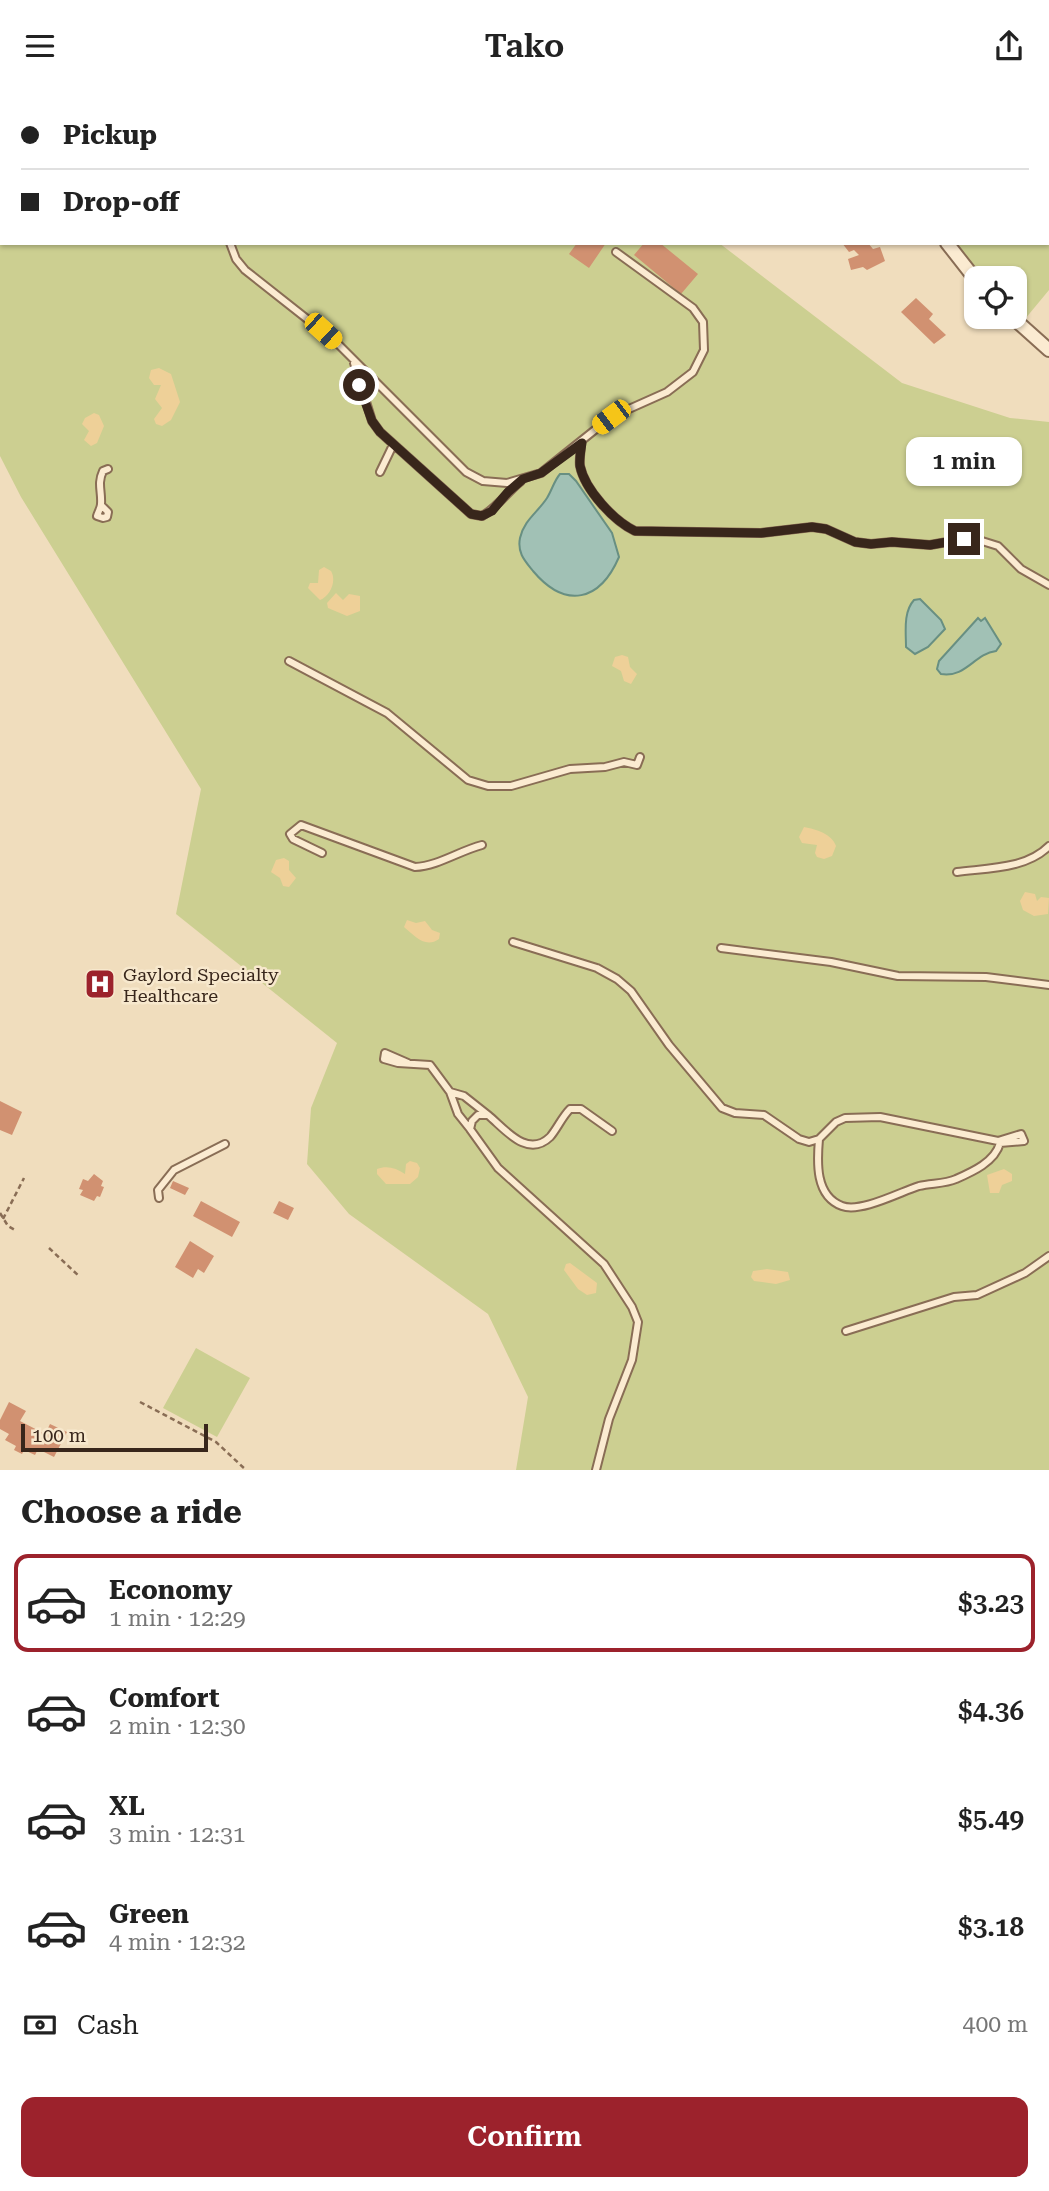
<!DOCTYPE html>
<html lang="en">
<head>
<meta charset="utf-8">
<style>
	:root { --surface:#fff; --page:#f6f6f6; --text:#222; --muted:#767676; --line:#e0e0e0; --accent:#9c222c }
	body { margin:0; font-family:"Roboto Serif",serif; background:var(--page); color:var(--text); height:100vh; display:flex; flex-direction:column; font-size:26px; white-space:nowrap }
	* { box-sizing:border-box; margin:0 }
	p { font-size:23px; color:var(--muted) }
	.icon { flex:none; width:38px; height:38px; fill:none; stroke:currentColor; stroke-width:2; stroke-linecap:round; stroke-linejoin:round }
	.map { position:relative; height:1379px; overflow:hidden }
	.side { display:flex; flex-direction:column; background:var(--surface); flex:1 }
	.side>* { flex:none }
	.guide { position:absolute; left:0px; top:0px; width:1050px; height:154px; box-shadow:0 2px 5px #0004; display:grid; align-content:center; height:154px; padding:0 21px; background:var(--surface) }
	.controls { position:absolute; left:964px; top:175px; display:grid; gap:14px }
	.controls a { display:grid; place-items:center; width:63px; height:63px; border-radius:14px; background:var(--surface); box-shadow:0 2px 5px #0004; font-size:35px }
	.scale { position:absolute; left:21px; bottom:18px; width:187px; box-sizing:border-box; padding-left:7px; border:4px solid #38261b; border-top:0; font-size:19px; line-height:24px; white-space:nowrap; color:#38261b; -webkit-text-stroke:5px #f7e8cd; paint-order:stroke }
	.end { position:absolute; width:32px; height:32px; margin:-16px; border:9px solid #38261b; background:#fff; box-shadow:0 0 0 4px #fff }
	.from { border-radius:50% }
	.bubble { position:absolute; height:49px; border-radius:14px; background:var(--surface); box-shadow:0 2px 5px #0004; font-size:23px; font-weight:600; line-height:49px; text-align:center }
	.car { position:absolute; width:21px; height:42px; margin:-21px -10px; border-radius:9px; box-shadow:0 0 5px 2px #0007; background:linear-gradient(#f5c518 24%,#345 0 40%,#f5c518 0 76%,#345 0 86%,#f5c518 0) }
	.guide b { display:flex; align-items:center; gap:24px; height:66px; font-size:26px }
	.guide b+b { border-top:2px solid var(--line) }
	.guide i { width:18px; height:18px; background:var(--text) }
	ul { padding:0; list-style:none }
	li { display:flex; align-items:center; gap:21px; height:98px; margin:0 14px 10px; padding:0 7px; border:4px solid transparent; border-radius:14px }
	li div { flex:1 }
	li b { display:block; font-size:26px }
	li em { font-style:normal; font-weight:600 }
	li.active { border-color:var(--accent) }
	li>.icon { width:63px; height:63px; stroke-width:1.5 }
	h2 { padding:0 21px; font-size:32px; line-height:84px }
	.pay { display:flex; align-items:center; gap:18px; height:77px; padding:0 21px; font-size:26px }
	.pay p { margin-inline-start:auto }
	.button { display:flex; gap:14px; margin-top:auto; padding:14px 21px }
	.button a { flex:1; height:80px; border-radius:14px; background:var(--accent); color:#fff; font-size:28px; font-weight:600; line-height:80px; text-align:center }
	header { display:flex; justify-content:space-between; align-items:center; height:91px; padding:0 21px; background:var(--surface); font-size:32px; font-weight:600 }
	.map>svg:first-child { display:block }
</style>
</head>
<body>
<header><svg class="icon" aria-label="menu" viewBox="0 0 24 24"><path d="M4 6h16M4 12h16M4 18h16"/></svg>Tako<svg class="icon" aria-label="share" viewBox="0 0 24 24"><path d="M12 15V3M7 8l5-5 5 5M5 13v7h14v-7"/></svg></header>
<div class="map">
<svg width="1049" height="1379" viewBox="0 0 1049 1379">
	<rect width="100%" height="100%" fill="#f0ddbd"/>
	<path fill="#cccf91" d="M0,0H571L2,2V152H719L902,292L1010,327L1049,331V1379H516L528,1306L488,1223L349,1123L307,1073L311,1017L337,952L176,823L201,698L21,406L0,365Z
		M845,0H1049V199L1025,228L1015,218V187H984L956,152H1048V2Z
		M196,1257L250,1287L217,1346L163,1317Z"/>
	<path fill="#eed098" d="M159,277L171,283L180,311L171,329L162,335L156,333L154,328L162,317L155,308L161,294H154L149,287L151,279Z
		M94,322L99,324L104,335L97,352L91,355L84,349L89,340L82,333L85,327Z
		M324,476L331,480C337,490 330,505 320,509L308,497L310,492H318L319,479Z
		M336,502L343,509L349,503L360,505V520L347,525L328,517L327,512Z
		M622,564L628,566L630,576L637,583L631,593L624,590L621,580L612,575L615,566Z
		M804,736C816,738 832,743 836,755L832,765L824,768L817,766L815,762L817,754L802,752L799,746Z
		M284,767L289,770V779L296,787L289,796L283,795L280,787L271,781L276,769Z
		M1025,801L1035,803L1037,810L1041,806L1049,807L1048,823L1034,825L1023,819L1020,810Z
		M407,829L416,832L425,830L432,839L440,842L439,848C425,858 414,844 404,836Z
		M410,1070L417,1072L420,1077L418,1086L410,1093H386L377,1083V1078C387,1074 396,1077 405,1083L406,1073Z
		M1004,1078L1012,1083V1090L1002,1094L999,1102H990L987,1084Z
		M570,1172L597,1192L596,1202L587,1204L578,1198L564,1179L566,1173Z
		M767,1178L788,1181L790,1189L776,1193L754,1190L751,1186L753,1180Z"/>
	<path fill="#a1c1b5" stroke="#688f82" stroke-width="2" d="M560,383H569L576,390L612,442L619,466C600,510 566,519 533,480C525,470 517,462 520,447C524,429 538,421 547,407C552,399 554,390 560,383Z
		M920,508L941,529L945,538L928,556L915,563L906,556C906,541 903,521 914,509Z
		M978,527L981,530L985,527L1001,553L996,560C974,563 966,587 941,583L937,578L939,570Z"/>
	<path fill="#d19171" d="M577,152H606L589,177L569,163Z
		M644,152H660L698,183L681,203L634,164Z
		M842,152H868L873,158L880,156L885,170L867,179L863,176L851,179L848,168L859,164L854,159L849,161Z
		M916,207L933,223L929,228L946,244L934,253L901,221Z
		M0,1010L22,1021L12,1044L0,1039Z
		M94,1083L103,1090L101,1095L104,1096L100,1106L97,1105L94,1110L80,1104L83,1099L79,1098L83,1088L88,1090Z
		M173,1090L189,1097L185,1104L170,1097Z
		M201,1110L240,1131L232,1146L193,1125Z
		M279,1110L294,1117L288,1129L273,1122Z
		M190,1150L214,1165L204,1182L198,1178L193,1187L175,1176Z
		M9,1311L26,1320L20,1330L45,1343L50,1333L67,1341L54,1366L38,1358L35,1364L24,1359L22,1363L14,1359L16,1355L5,1349L9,1343L0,1338V1329Z"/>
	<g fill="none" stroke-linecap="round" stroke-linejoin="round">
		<g stroke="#896d55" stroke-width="10">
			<path id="lane" d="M300,2V0
				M230,152L236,168L245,179L335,250L466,381L483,390L507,392L541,382L611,326L667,301L693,281L704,259L703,231L693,217L616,161
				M354,272L372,330L380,341L471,423L482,425C497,417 507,401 521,390
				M581,352C581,359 579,368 580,375C585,399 614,430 635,440L761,442L812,436L826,438L855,451L871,453L892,451L930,454L964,448L982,450L998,455L1021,478L1049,494
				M380,381L393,354
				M101,414L108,421L107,426L103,427L97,425C98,421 101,417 101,413C102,400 97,393 103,380L108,378
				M289,570L387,622L468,689L488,695H511L570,678L605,676L624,671L637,674L640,666
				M322,762L293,748L290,743L301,734L415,776C438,775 459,760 482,754
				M957,781C988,777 1026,778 1049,755
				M513,851L597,877L617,888L631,900L669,954L722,1017L735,1022L764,1024L799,1048L809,1051L819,1048L836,1031L845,1027L880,1026L998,1050L1021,1043L1024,1050L1000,1052C995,1071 972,1081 956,1088C945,1093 931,1092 919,1095C900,1101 861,1122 842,1115C815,1105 817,1071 819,1048
				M721,857L831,871L898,885L986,886L1049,894
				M408,972L385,962L384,968L398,972L430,974L450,1001L464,1005L488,1024
				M450,1001L458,1023L470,1038
				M159,1107L158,1099L174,1079L225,1053
				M846,1240L954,1206L977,1204L1025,1182L1049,1165
				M596,1379L609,1328L632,1269L638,1231L632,1216L604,1173L498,1077L470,1038L472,1030L478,1024H488C504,1037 527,1068 550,1046C557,1038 562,1026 570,1018H581L612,1040"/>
		</g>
		<g stroke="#896d55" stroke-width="16">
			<path id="street" d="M835,0L836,2
				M947,152L976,189
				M1012,226L1049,259"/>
		</g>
		<path stroke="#896d55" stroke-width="2.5" stroke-dasharray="5 3.5" stroke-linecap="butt" d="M875,0L876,2
			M0,1122L8,1135L15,1139
			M3,1128L24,1087
			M49,1157L80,1186
			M140,1311L216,1351L246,1379"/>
		<use href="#lane" stroke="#fbebd1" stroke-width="6"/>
		<use href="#street" stroke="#fbebd1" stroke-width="12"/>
	</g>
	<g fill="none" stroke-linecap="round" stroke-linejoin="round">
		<path stroke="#38261b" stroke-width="9" d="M359,294L372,330L380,341L471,423L482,425L492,420L508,401L523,388L541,382L582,352C581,359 579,368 580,375C585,399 614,430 635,440L761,442L812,436L826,438L855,451L871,453L892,451L930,454L964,448"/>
	</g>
	<defs>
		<g id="hospital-square" transform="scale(1.575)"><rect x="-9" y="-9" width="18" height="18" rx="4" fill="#9c222c" stroke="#f7e8cd"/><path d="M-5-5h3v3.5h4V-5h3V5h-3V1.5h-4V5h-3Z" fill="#fff"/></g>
	</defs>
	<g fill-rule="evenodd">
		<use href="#hospital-square" x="100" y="893"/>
	</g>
	<g text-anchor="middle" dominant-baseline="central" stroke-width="5" stroke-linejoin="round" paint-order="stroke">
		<g font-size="18" fill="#38261b" stroke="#f7e8cd" text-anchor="start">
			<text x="123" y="883">Gaylord Specialty<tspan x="123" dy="21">Healthcare</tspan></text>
		</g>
	</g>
</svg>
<div class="controls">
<a><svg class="icon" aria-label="locate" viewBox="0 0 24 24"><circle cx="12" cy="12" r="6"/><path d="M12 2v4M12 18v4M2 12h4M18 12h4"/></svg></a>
</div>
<div class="scale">100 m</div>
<i class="end from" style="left:359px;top:294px"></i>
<i class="end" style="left:964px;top:448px"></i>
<div class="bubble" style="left:906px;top:346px;width:116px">1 min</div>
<i class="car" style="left:323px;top:240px;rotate:132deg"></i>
<i class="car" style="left:611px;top:326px;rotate:233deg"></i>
<div class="guide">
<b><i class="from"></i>Pickup</b>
<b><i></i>Drop-off</b>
</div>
</div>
<section class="side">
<h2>Choose a ride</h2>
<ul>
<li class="active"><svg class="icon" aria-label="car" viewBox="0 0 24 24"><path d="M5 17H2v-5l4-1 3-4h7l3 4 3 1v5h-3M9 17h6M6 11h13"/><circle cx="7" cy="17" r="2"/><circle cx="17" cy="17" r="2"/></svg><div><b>Economy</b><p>1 min · 12:29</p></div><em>$3.23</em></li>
<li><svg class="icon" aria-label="car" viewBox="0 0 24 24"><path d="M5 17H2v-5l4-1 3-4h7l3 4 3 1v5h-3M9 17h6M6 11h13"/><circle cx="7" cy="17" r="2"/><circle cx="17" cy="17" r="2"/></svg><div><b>Comfort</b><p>2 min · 12:30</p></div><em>$4.36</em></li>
<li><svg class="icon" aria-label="car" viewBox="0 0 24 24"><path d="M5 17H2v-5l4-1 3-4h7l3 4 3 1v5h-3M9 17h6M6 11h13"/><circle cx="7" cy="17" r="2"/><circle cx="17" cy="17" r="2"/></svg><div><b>XL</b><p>3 min · 12:31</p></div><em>$5.49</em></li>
<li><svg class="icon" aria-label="car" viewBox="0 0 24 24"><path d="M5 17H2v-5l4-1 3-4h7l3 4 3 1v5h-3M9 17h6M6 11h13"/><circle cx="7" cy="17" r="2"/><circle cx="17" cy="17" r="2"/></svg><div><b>Green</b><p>4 min · 12:32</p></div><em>$3.18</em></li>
</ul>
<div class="pay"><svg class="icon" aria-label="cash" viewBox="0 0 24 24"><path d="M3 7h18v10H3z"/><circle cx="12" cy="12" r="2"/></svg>Cash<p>400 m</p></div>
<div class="button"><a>Confirm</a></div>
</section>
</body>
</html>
